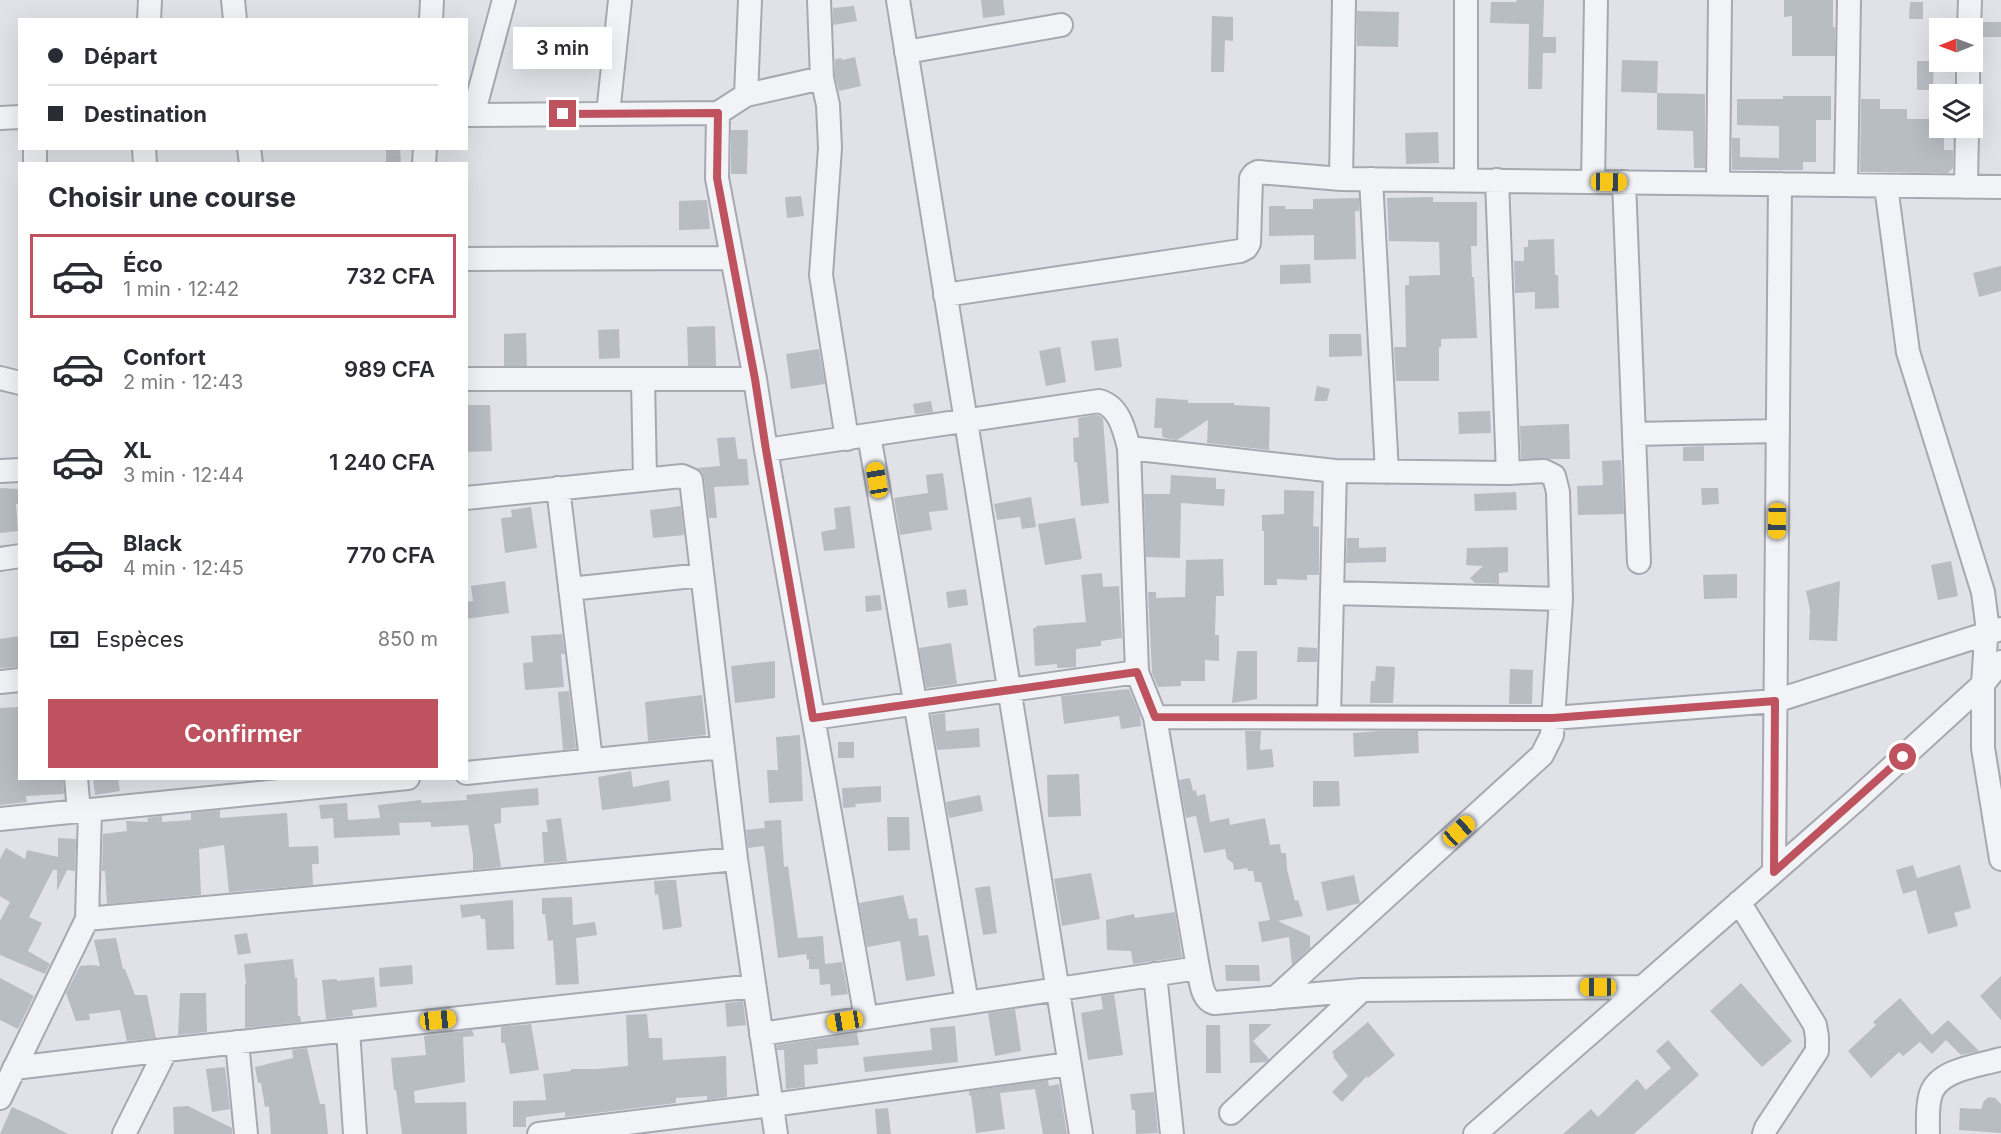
<!DOCTYPE html>
<html lang="fr">
<head>
<meta charset="utf-8">
<style>
	:root { --surface:#fff; --page:#f7f7f7; --text:#2b2b33; --muted:#7c7c81; --line:#e1e1e2; --accent:#be535f }
	body { margin:0; font-family:Inter,sans-serif; background:var(--page); color:var(--text); height:100vh; display:flex; flex-direction:column; font-size:22px; white-space:nowrap }
	* { box-sizing:border-box; margin:0 }
	p { font-size:20px; color:var(--muted) }
	.icon { flex:none; width:33px; height:33px; fill:none; stroke:currentColor; stroke-width:2; stroke-linecap:round; stroke-linejoin:round }
	.map { position:relative; flex:1; overflow:hidden }
	.sheet { position:absolute; left:18px; top:162px; width:450px; height:618px; display:flex; flex-direction:column; background:var(--surface); border-radius:0px; box-shadow:0 6px 24px #0002 }
	.sheet>* { flex:none }
	.banner { position:absolute; left:18px; top:18px; width:450px; height:132px; border-radius:0px; box-shadow:0 6px 24px #0002; display:grid; align-content:center; height:132px; padding:0 30px; background:var(--surface) }
	.needle { width:39px; rotate:269deg }
	.buttons { position:absolute; left:1929px; top:18px; display:grid; gap:12px }
	.buttons a { display:grid; place-items:center; width:54px; height:54px; border-radius:0px; background:var(--surface); box-shadow:0 6px 24px #0002; font-size:30px }
	.end { position:absolute; width:27px; height:27px; margin:-14px; border:8px solid #be535f; background:#fff; box-shadow:0 0 0 3px #fff }
	.from { border-radius:50% }
	.bubble { position:absolute; height:42px; border-radius:0px; background:var(--surface); box-shadow:0 6px 24px #0002; font-size:20px; font-weight:600; line-height:42px; text-align:center }
	.car { position:absolute; width:18px; height:36px; margin:-18px -9px; border-radius:8px; box-shadow:0 0 4px 2px #0007; background:linear-gradient(#f5c518 24%,#345 0 40%,#f5c518 0 76%,#345 0 86%,#f5c518 0) }
	.banner b { display:flex; align-items:center; gap:21px; height:57px; font-size:22px }
	.banner b+b { border-top:2px solid var(--line) }
	.banner i { width:15px; height:15px; background:var(--text) }
	ul { padding:0; list-style:none }
	li { display:flex; align-items:center; gap:18px; height:84px; margin:0 12px 9px; padding:0 18px; border:3px solid transparent; border-radius:0px }
	li div { flex:1 }
	li b { display:block; font-size:22px }
	li em { font-style:normal; font-weight:600 }
	li.on { border-color:var(--accent) }
	li>.icon { width:54px; height:54px; stroke-width:1.5 }
	h2 { padding:0 30px; font-size:27px; line-height:72px }
	.pay { display:flex; align-items:center; gap:15px; height:66px; padding:0 30px; font-size:22px }
	.pay p { margin-inline-start:auto }
	.action { display:flex; gap:12px; margin-top:auto; padding:12px 30px }
	.action a { flex:1; height:69px; border-radius:0px; background:var(--accent); color:#fff; font-size:24px; font-weight:600; line-height:69px; text-align:center }
	.map>svg:first-child { display:block }
</style>
</head>
<body>
<div class="map">
<svg width="2001" height="1134" viewBox="0 0 2001 1134">
	<rect width="100%" height="100%" fill="#e0e2e7"/>
	<path fill="#b8bcc3" d="M981,0H1003L1005,15L983,18Z
		M1517,0H1544L1543,37H1556V53H1543L1542,89H1528L1529,24L1490,23L1491,2H1516Z
		M1784,0H1833V27H1835V56H1792V16L1784,17Z
		M1910,2H1923V19H1909Z
		M854,6L857,21L833,25V8Z
		M1357,11L1399,12L1398,47L1357,46Z
		M1212,16L1233,17V41L1225,40L1224,72H1211Z
		M1983,22H2001V37H1979L1982,29Z
		M855,57L861,86L839,91L835,76V59L842,58V60Z
		M1622,60L1658,61L1657,93L1621,92Z
		M1917,61H1934L1933,90H1917Z
		M1657,93L1705,94V168H1694L1693,131L1657,130Z
		M1783,96H1831V120H1816V162H1803V170H1732V138H1740V157L1779,158V126L1737,125V99H1783Z
		M1861,99H1880V109H1907V119H1940V128H1944V150H1953V168L1948,173L1860,172Z
		M731,130H748L747,174H731Z
		M1438,132L1439,163L1406,164L1405,133Z
		M386,148H400L401,164H386Z
		M801,196L804,216L787,218L785,197Z
		M1433,197V202H1477V246H1471L1472,277H1474L1477,338L1441,339V347H1439V381H1396L1394,347H1406L1405,285H1409V276L1440,275L1439,242L1389,241L1387,198Z
		M1359,198V211H1355L1356,259L1314,260V235L1269,236V206H1285V209H1313V199Z
		M707,200L710,229L679,230V201Z
		M1554,239L1555,275H1558L1559,308L1535,309V292L1515,293L1514,261H1524V247H1528V240Z
		M1310,264L1311,283L1280,284V265Z
		M2001,266V291L1979,297L1973,273Z
		M715,326L716,366H688L687,327Z
		M619,329L620,358L599,359L598,330Z
		M526,333L527,366H504V334Z
		M1329,334H1361L1362,356L1329,357Z
		M1118,338L1122,367L1095,371L1091,341Z
		M1060,347L1066,382L1046,386L1039,351Z
		M819,349L825,384L791,389L786,354Z
		M1317,386L1330,389L1327,401H1314Z
		M1156,398L1188,400V403H1234V405L1270,407L1269,450L1207,443L1208,420L1177,440L1165,438L1162,436V428H1154Z
		M931,401L933,412L915,414L913,404Z
		M466,405H490L492,451L466,452Z
		M1490,411L1491,433L1459,434L1458,412Z
		M1094,415H1098L1103,418L1109,503L1081,506L1077,462H1074L1073,438L1079,437L1078,418Z
		M1569,424L1570,459H1521L1520,426Z
		M735,437L738,459H747L749,485L714,487L717,518H709L704,478L702,472L697,468L720,466L717,438Z
		M1704,446V461H1683V447Z
		M1621,460L1624,514L1578,515L1577,486L1603,485L1602,461Z
		M943,473L948,510L929,512L932,530L900,535L894,498L928,493L926,475Z
		M1171,475L1216,478V489H1225L1224,506L1181,503L1180,558L1146,557L1144,494H1170Z
		M0,488L20,489V504H16L18,531L0,533Z
		M1701,488H1718L1719,504L1702,505Z
		M1284,490L1314,491L1313,526L1319,527V575H1307V580L1277,579V585H1264V531H1262V515L1284,514Z
		M1516,492L1517,510L1475,511L1474,494Z
		M1031,497L1036,527L1022,529L1020,517L997,520L994,504Z
		M681,506L684,535L653,538L650,510Z
		M850,506L855,548L824,551L821,532L836,529L834,508Z
		M531,507L537,548L505,553L501,518L512,517L511,510Z
		M1075,518L1082,559L1045,565L1038,524Z
		M1347,538H1359V548L1386,547V562L1346,563Z
		M1508,547V572L1499,573V584L1475,583L1470,578L1483,566L1466,565L1467,548Z
		M1223,559L1224,596H1216L1215,635H1219V661L1205,660V681H1181V686L1158,687L1152,673L1148,592H1156V598L1185,597L1186,560Z
		M1951,561L1958,596L1938,600L1931,565Z
		M1102,573L1103,587L1119,586L1122,638L1101,641V646L1076,649V667L1057,668V664L1035,666L1033,628H1036V626L1086,622L1081,575Z
		M1737,574V598L1704,599L1703,575Z
		M505,581L509,613L466,619V602L473,601L471,586Z
		M1840,581L1837,641L1809,640L1810,610L1806,591Z
		M966,589L968,605L948,608L946,592Z
		M880,595L882,610L866,612L865,596Z
		M562,634L565,654H561L564,687L525,690L523,663L533,662L531,636Z
		M20,636V667L0,668V639Z
		M951,643L957,684L926,688L919,648Z
		M1298,647L1317,648V662H1297Z
		M1237,651H1257V699L1232,703Z
		M775,661V698L735,703L731,666Z
		M1376,666L1395,667L1393,703H1370L1371,681H1375Z
		M1510,669L1533,670L1532,704H1509Z
		M1129,689L1140,715L1141,726L1121,729L1119,716L1064,724L1061,696Z
		M569,691L576,748L563,750L558,692Z
		M702,695L706,735L648,741L645,702Z
		M18,707L20,708V778H63L64,794L26,796L27,802L0,805V708Z
		M945,713L946,731L979,728L980,747L937,750L931,715Z
		M1245,731H1261L1260,750L1272,749L1274,767L1247,770Z
		M1380,731H1418L1419,753L1354,757L1353,733Z
		M800,735L803,801L769,803L767,770H778L776,737Z
		M838,742H854V758H838Z
		M631,771L633,787L669,780L671,801L602,810L598,777Z
		M1079,774L1081,816L1048,817L1047,775Z
		M93,778H118L120,791L95,795Z
		M1190,778L1193,791L1196,790L1197,796L1205,794L1210,822L1229,818L1230,825L1265,818L1270,845L1280,844L1281,853H1286L1287,869L1295,901L1298,900L1303,916L1278,921L1310,936V948L1292,965L1289,937L1262,942L1258,922L1270,920L1261,882H1255L1253,871H1248L1247,868L1234,870L1233,863L1227,859L1225,849L1204,853L1196,816L1186,818L1179,780Z
		M1313,781H1339L1340,806L1313,807Z
		M881,786V802L855,804L856,807L843,808L842,788Z
		M538,788L539,805L501,808V823L494,824L501,867L473,870V855L468,825L431,827V822L399,823L400,835L334,838L333,818L321,819L319,805L347,803L348,820L380,818L378,805L421,800L422,803L467,800L466,795Z
		M980,795L983,811L949,818L946,802Z
		M220,810V818L287,813L289,847L318,846L319,864H312L313,885L229,892L224,845L199,849L201,895L107,904L105,871H102L103,834L127,831L126,821L148,822L147,818L162,816V822L191,820V813Z
		M887,817H909L910,850L888,851Z
		M561,818L567,861L544,863L542,832H548L546,820Z
		M781,820L784,867L788,866L798,938L823,936L825,964L842,962L848,994L831,996L830,984L820,985L819,969H809V959L807,960L806,954L778,958L764,846L748,848L746,830L765,828L764,821Z
		M58,838L76,839L75,871L67,870L57,891V870H53L29,917L42,923L28,951L50,964L45,974L0,955V921L10,902L0,896V859L6,848L25,859L27,850L58,857Z
		M1913,865L1917,878L1960,865L1971,908L1954,913L1958,926L1928,934L1916,890L1903,894L1896,870Z
		M1091,873L1100,919L1062,926L1054,879Z
		M1354,875L1360,903L1327,911L1321,882Z
		M670,880H676L682,927L663,930L658,894L655,895L654,881Z
		M990,886L997,933L983,935L975,888Z
		M903,895L909,919L917,918L919,936L928,935L935,976L906,981L900,941L867,947L859,903Z
		M572,897L573,925L595,922L597,935L576,938L579,984L556,985L553,940L548,941L545,914H542V898Z
		M513,900L514,949L487,950L485,919H481L480,915L462,918L460,905Z
		M1175,912L1182,957L1133,964L1131,951L1107,950L1106,920L1134,914L1135,918Z
		M247,933L251,953L238,955L234,935Z
		M116,938L123,969H125L135,995H147L156,1038L127,1041L120,1010L89,1014L90,1020L76,1021L66,993L80,966L90,965L100,966L94,940Z
		M293,959L295,978H297L298,1016H300L301,1022L245,1028V984H246L244,964Z
		M412,965L413,984L380,987L379,968Z
		M1225,965H1259L1260,981H1226Z
		M2001,976V1020L1980,996Z
		M374,977L377,1007L352,1010L353,1016L326,1019L322,980L337,979V981Z
		M0,978L34,996L18,1029L0,1020Z
		M1741,983L1792,1041L1762,1067L1710,1011Z
		M180,993H206L207,1032L178,1035Z
		M1114,994L1123,1055L1088,1060L1081,1013L1103,1009L1101,996Z
		M1900,998L1932,1035L1948,1020L1979,1051L1961,1055L1946,1040L1932,1054L1920,1042L1903,1056L1899,1052L1871,1078L1848,1051L1876,1025L1873,1022Z
		M743,1001L746,1025L727,1027L725,1003Z
		M1015,1009L1021,1051L995,1056L988,1013Z
		M647,1014L649,1038H662L663,1060L726,1056L727,1097L707,1100V1096L676,1098V1103L565,1117V1112L526,1117V1127H513V1101L546,1100L543,1074L571,1071V1069H597L628,1066L626,1015Z
		M1368,1022L1395,1055L1368,1078L1367,1076L1342,1102L1332,1092L1348,1076L1333,1057L1334,1055L1332,1052Z
		M531,1024L539,1070L510,1074L505,1043H501V1027Z
		M1249,1024H1272L1253,1041L1269,1059L1266,1062L1250,1063Z
		M1206,1025H1220L1221,1073H1206Z
		M955,1026L958,1062L865,1072L863,1057L932,1050L930,1028Z
		M472,1030L474,1036L463,1037L465,1082L414,1091L415,1103L466,1102L467,1134H402L396,1090H394L391,1058L426,1055L424,1036Z
		M857,1033L859,1045L817,1049L818,1064L804,1065L805,1087L786,1089L784,1050H777V1045Z
		M1668,1040L1699,1075L1634,1134H1563L1591,1109L1598,1117L1637,1079L1646,1090L1671,1068L1656,1051Z
		M307,1048L320,1104H325L328,1134H271L269,1106L265,1107L261,1083H258L255,1067L293,1058L292,1050Z
		M225,1067L230,1109L212,1112L206,1069Z
		M1048,1080L1049,1086L1059,1084L1067,1134H1043L1035,1089L1000,1093L1005,1129L976,1133L971,1095L969,1096V1091Z
		M1154,1092L1158,1133L1136,1134L1135,1110H1132L1130,1094Z
		M1989,1097L1995,1098L2001,1104V1133L1959,1130L1960,1108L1981,1109L1984,1101Z
		M188,1106L232,1128V1134H174L173,1107Z
		M12,1107L39,1119L68,1134H0Z
		M888,1108L891,1134H877L875,1109Z"/>
	<g fill="none" stroke-linecap="round" stroke-linejoin="round">
		<g stroke="#a6a9b0" stroke-width="26">
			<path id="minor" d="M233,0L235,20
				M819,0L822,78L828,105L830,148L821,275L847,439
				M898,0L1081,1134
				M1466,0V180
				M149,20L150,0
				M431,20L432,0
				M1969,28L1970,0
				M906,52L1061,25
				M822,78L746,95L718,113L717,178L755,379L766,450L866,1018
				M1968,94V62
				M746,95L750,0
				M608,114L620,0
				M466,115L718,113
				M473,115L504,0
				M0,118L20,117
				M144,148L145,164
				M249,148L251,164
				M35,164V148
				M424,164L425,148
				M1341,179L1344,0
				M1371,179L1387,472
				M1497,180L1508,473
				M1593,182L1596,0
				M1624,182L1639,562
				M1718,183L1720,0
				M1846,185L1849,0
				M1886,186L1908,352L1983,592L1987,623L1983,684V748L2001,859
				M1966,187L1967,128
				M466,259L731,258
				M945,295L1240,251L1246,248L1249,243L1251,178L1254,174L1258,172L1341,179L2001,187
				M0,378L20,383
				M466,379H755
				M643,379L645,479
				M1634,434L1778,431
				M869,435L967,1003
				M1129,448L1335,471L1508,473L1544,471L1554,476L1558,492L1561,599L1552,735L1542,755L1275,998
				M766,450L1099,401C1119,406 1124,429 1129,448L1137,672L1155,717L1198,968C1201,980 1201,999 1214,1003L1362,990L1642,987
				M0,471L20,470
				M558,488L591,760
				M466,498L682,476L691,480L736,859L776,1134
				M0,559L20,556
				M570,589L702,575
				M1332,593L1561,599
				M0,682L20,680
				M1155,717L1553,718L1775,701L2001,629
				M1329,717L1335,471
				M813,718L1137,672
				M466,773L722,747
				M76,778L79,812
				M0,819L408,778
				M1774,872L1780,184
				M1739,902L1815,1025L1817,1037V1051L1766,1128L1764,1134
				M87,919L736,859
				M1155,974L1172,1134
				M348,1030L355,1134
				M761,1034L1198,968
				M237,1042L246,1134
				M14,1068L166,1050L754,986
				M0,1098L87,919L90,810
				M1231,1113L1362,990
				M124,1134L166,1050
				M539,1134L772,1105L1069,1064
				M1475,1134L1856,800L1983,684L2001,662
				M1928,1134C1928,1122 1927,1108 1930,1097C1936,1069 1979,1066 2001,1059"/>
		</g>
		<use href="#minor" stroke="#f2f3f6" stroke-width="22"/>
	</g>
	<g fill="none" stroke-linecap="round" stroke-linejoin="round">
		<path stroke="#be535f" stroke-width="8" d="M563,114L718,113L717,178L755,379L766,450L813,718L1137,672L1155,717L1553,718L1775,701L1774,872L1903,757"/>
	</g>
</svg>
<div class="buttons">
<a><svg class="needle" viewBox="-14 -14 28 28"><path d="M0-13l5 13h-10z" fill="#e53935"/><path d="M0 13l5-13h-10z" fill="#7c7c81"/></svg></a>
<a><svg class="icon" aria-label="layers" viewBox="0 0 24 24"><path d="M12 4l9 5-9 5-9-5zM3 14l9 5 9-5"/></svg></a>
</div>
<i class="end from" style="left:1903px;top:757px"></i>
<i class="end" style="left:563px;top:114px"></i>
<div class="bubble" style="left:513px;top:27px;width:99px">3 min</div>
<i class="car" style="left:1609px;top:182px;rotate:91deg"></i>
<i class="car" style="left:877px;top:480px;rotate:350deg"></i>
<i class="car" style="left:1777px;top:521px;rotate:181deg"></i>
<i class="car" style="left:1459px;top:831px;rotate:48deg"></i>
<i class="car" style="left:1598px;top:987px;rotate:270deg"></i>
<i class="car" style="left:438px;top:1020px;rotate:84deg"></i>
<i class="car" style="left:845px;top:1021px;rotate:261deg"></i>
<div class="banner">
<b><i class="from"></i>Départ</b>
<b><i></i>Destination</b>
</div>
<section class="sheet">
<h2>Choisir une course</h2>
<ul>
<li class="on"><svg class="icon" aria-label="car" viewBox="0 0 24 24"><path d="M5 17H2v-5l4-1 3-4h7l3 4 3 1v5h-3M9 17h6M6 11h13"/><circle cx="7" cy="17" r="2"/><circle cx="17" cy="17" r="2"/></svg><div><b>Éco</b><p>1 min · 12:42</p></div><em>732 CFA</em></li>
<li><svg class="icon" aria-label="car" viewBox="0 0 24 24"><path d="M5 17H2v-5l4-1 3-4h7l3 4 3 1v5h-3M9 17h6M6 11h13"/><circle cx="7" cy="17" r="2"/><circle cx="17" cy="17" r="2"/></svg><div><b>Confort</b><p>2 min · 12:43</p></div><em>989 CFA</em></li>
<li><svg class="icon" aria-label="car" viewBox="0 0 24 24"><path d="M5 17H2v-5l4-1 3-4h7l3 4 3 1v5h-3M9 17h6M6 11h13"/><circle cx="7" cy="17" r="2"/><circle cx="17" cy="17" r="2"/></svg><div><b>XL</b><p>3 min · 12:44</p></div><em>1 240 CFA</em></li>
<li><svg class="icon" aria-label="car" viewBox="0 0 24 24"><path d="M5 17H2v-5l4-1 3-4h7l3 4 3 1v5h-3M9 17h6M6 11h13"/><circle cx="7" cy="17" r="2"/><circle cx="17" cy="17" r="2"/></svg><div><b>Black</b><p>4 min · 12:45</p></div><em>770 CFA</em></li>
</ul>
<div class="pay"><svg class="icon" aria-label="cash" viewBox="0 0 24 24"><path d="M3 7h18v10H3z"/><circle cx="12" cy="12" r="2"/></svg>Espèces<p>850 m</p></div>
<div class="action"><a>Confirmer</a></div>
</section>
</div>
</body>
</html>
